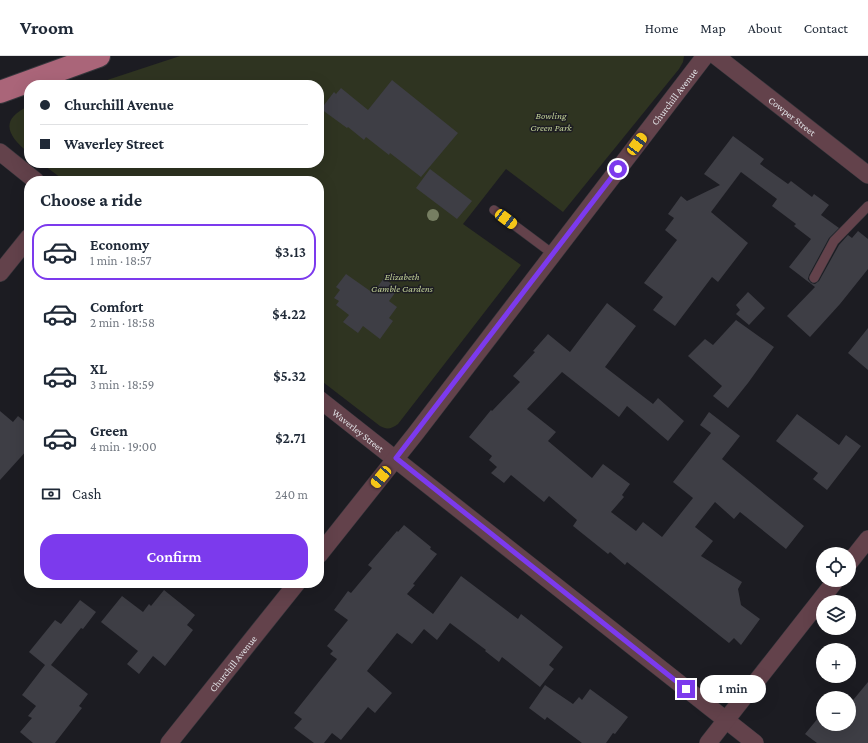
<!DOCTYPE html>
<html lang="en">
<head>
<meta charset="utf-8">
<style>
	:root { --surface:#fff; --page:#f2f2f3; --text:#1f2937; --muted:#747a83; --line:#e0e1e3; --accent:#7c3aed }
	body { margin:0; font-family:"Crimson Pro",serif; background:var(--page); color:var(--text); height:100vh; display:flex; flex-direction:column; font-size:15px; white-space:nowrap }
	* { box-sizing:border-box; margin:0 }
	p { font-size:13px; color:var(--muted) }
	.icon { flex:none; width:22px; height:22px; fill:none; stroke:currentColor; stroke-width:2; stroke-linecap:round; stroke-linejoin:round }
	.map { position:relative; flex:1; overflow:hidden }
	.panel { position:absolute; left:24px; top:120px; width:300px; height:412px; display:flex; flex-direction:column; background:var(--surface); border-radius:16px; box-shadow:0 4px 16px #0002 }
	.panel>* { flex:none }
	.banner { position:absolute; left:24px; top:24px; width:300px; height:88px; border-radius:16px; box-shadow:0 4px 16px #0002; display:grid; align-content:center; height:88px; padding:0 16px; background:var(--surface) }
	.tools { position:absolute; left:816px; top:491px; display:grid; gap:8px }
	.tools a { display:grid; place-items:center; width:40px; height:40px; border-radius:50%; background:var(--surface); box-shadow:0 4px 16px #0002; font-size:20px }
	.end { position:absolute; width:18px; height:18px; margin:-9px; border:5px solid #7c3aed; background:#fff; box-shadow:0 0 0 2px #fff }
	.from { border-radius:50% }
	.bubble { position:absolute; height:28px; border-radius:14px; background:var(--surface); box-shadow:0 4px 16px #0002; font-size:13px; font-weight:600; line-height:28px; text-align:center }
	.car { position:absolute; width:12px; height:24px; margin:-12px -6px; border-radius:5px; box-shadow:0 0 3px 1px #0007; background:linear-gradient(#f5c518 24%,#345 0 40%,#f5c518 0 76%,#345 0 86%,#f5c518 0) }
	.banner b { display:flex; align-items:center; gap:14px; height:38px; font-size:15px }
	.banner b+b { border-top:1px solid var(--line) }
	.banner i { width:10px; height:10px; background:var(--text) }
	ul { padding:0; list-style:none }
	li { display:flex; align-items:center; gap:12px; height:56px; margin:0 8px 6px; padding:0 8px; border:2px solid transparent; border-radius:16px }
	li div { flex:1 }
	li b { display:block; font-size:15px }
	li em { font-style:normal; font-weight:600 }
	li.current { border-color:var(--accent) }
	li>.icon { width:36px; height:36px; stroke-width:1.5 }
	h2 { padding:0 16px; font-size:18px; line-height:48px }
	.pay { display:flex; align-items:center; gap:10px; height:44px; padding:0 16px; font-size:15px }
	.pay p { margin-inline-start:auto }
	.primary-button { display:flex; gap:8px; margin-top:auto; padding:8px 16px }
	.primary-button a { flex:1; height:46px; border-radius:16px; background:var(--accent); color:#fff; font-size:16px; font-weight:600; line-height:46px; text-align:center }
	header { display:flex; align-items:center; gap:24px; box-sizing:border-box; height:56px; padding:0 20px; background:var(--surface); border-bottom:1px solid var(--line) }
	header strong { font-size:19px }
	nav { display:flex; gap:22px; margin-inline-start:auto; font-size:14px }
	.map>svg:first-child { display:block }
</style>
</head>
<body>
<header>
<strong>Vroom</strong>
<nav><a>Home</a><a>Map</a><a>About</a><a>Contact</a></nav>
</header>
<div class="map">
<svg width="868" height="687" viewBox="0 0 868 687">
	<rect width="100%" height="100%" fill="#1c1c22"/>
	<path fill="#2f3421" d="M180,0H684L683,6L679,13L563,156L506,113L463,168L521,209L398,368C391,373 387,374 380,370L319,323V125H65L41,107H319V29H92Z
		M29,50V97C6,79 0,63 29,50Z"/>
	<path fill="#3e3e45" d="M392,24L458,77L421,121L390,97L389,99L366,81L364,84L348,71L347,72L321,53L334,36L336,38L341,32L368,54Z
		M733,80L764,103L760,108L788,128L791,125L812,141L814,138L829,149L821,159L839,172L829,182L809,219L808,223L811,227L815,228L819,225L839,189L848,179L852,182L858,175L868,183V213L840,248L810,281L787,260L815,231L789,211L811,183L794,170L796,168L772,150L777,143L741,116L711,156L748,187L718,226L712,221L675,270L653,254L663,241L644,227L677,184L665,174L674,162L668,158L681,140L687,145L720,129L704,118Z
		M430,113L472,145L457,163L416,132Z
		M346,218L373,237L384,222L398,233L389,245L397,251L389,262L393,265L380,283L363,270L358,277L343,266L349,259L336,249L339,245L334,242L340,234L336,231Z
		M748,236L765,252L749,269L736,258L740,254L736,249Z
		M607,247L636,270L605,311L653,348L658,342L684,365L668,385L627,350L619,361L562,316L527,353L556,376L548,385L592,422L603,408L630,428L622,439L624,441L611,456L636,475L643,466L662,481L693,442L673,426L711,377L700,369L709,356L740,380L722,403L804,470L786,493L740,456L734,463L715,446L695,471L713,485L701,500L742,526L738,533L741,549L760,563L741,589L734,582L729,587L627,506L625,509L610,496L608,498L573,470L577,464L549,440L544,446L511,419L504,427L491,417L497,411L489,404L492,400L469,381L491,354L492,355L520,326L513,320L535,296L533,295L548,278L570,296Z
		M736,264L774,291L748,327L728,352L713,340L722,330L688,300L705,283L713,289Z
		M868,272V314L848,297Z
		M0,355L13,366L18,360L29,369V392L0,424Z
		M797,358L839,389L846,379L861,390L827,434L813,423L818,417L776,385Z
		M404,469L431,491L430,493L437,498L413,528L415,529L407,538L433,558L461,520L518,563L521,558L563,591L549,609L554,613L540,631L502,601L499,606L485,595L486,594L450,567L437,584L424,573L412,588L397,577L367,615L392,637L375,657L368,651L341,684L332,677L324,687H314L294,672L302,663L294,657L337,603L330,598L333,595L327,590L348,564L334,554L348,535L351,537L372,512L368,509L397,475L398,476Z
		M164,534L195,559L187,569L193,574L165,610L153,600L139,618L127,608L138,595L101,566L122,540L143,556L149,548L151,550Z
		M80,544L96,556L83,573L81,572L51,609L88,638L79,650L82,652L55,687H33L20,676L32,662L28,660L36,650L22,639L45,609L29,596L55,564L61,568Z
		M868,626V687H817L805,678L823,656V668H849V649Z
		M545,629L573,648L579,641L582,644L590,633L628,661L615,678L613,677L606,687H582L547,661L545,664L529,652Z"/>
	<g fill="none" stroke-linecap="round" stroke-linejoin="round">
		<g stroke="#37373d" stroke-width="10">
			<path id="lane" d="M494,154L553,198
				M814,222L834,185L868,150"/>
		</g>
		<g stroke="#37373d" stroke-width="18">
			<g id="street">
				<path id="s1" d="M716,0L868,119"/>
				<path d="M0,96L36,125"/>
				<path d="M0,217L29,181"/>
				<path id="s2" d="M319,343L755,687"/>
				<path id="s3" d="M319,499L416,377L705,0"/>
				<path d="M849,507L868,483"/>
				<path id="s4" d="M169,687L297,527"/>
				<path d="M708,687L836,524"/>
			</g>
		</g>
		<g stroke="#37373d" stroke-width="24">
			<path id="primary" d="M0,36L99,0"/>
		</g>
		<use href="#lane" stroke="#63424b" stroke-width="9"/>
		<use href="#street" stroke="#63424b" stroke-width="17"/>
		<use href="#primary" stroke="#aa6579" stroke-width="22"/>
	</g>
	<circle fill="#767e62" cx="433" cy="159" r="6"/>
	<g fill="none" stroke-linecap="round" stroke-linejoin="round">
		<path stroke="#7c3aed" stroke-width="5" d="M618,113L396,402L686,633"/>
	</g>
	<g text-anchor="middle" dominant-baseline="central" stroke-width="3" stroke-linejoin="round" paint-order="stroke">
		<g font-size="10" fill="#e0e0e4" stroke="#1c1c22">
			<text stroke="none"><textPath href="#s3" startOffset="580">Churchill Avenue</textPath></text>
			<text stroke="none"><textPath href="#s1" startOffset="97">Cowper Street</textPath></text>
			<text stroke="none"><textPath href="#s2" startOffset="50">Waverley Street</textPath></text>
			<text stroke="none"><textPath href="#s4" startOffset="102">Churchill Avenue</textPath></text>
		</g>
		<g font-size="10" font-style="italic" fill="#c0cf96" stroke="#1c1c22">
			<text x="551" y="59">Bowling<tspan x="551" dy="12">Green Park</tspan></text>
			<text x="402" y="220">Elizabeth<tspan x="402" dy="12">Gamble Gardens</tspan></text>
		</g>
	</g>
</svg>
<div class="tools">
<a><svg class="icon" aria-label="locate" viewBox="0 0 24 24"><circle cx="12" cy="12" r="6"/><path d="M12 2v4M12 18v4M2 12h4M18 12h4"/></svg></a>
<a><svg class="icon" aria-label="layers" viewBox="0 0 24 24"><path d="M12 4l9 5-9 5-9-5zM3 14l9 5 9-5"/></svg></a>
<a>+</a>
<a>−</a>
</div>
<i class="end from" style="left:618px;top:113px"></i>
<i class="end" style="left:686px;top:633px"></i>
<div class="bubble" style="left:700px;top:619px;width:66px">1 min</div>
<i class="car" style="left:637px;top:88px;rotate:37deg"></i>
<i class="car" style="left:506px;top:163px;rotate:127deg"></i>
<i class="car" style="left:381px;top:421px;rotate:220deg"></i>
<div class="banner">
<b><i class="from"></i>Churchill Avenue</b>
<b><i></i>Waverley Street</b>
</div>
<section class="panel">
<h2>Choose a ride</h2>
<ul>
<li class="current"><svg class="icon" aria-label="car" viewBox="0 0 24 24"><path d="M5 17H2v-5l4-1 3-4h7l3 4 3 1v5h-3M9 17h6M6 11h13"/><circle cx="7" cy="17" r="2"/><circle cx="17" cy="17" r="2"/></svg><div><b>Economy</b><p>1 min · 18:57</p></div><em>$3.13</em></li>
<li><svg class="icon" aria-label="car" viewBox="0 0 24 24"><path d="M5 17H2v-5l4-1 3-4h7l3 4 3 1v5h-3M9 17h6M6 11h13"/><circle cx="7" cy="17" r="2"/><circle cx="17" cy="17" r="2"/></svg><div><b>Comfort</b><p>2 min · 18:58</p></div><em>$4.22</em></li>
<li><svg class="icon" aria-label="car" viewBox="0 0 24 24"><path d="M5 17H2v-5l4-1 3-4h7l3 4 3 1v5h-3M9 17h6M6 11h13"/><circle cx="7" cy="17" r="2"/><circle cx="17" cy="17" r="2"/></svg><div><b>XL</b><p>3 min · 18:59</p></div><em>$5.32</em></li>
<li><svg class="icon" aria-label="car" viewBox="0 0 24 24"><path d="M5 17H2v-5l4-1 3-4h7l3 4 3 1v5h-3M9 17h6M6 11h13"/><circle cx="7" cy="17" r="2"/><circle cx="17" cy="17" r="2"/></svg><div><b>Green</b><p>4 min · 19:00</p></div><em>$2.71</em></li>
</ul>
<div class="pay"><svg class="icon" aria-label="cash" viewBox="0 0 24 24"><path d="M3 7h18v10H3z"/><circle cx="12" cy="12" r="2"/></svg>Cash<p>240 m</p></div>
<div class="primary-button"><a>Confirm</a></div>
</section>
</div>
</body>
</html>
